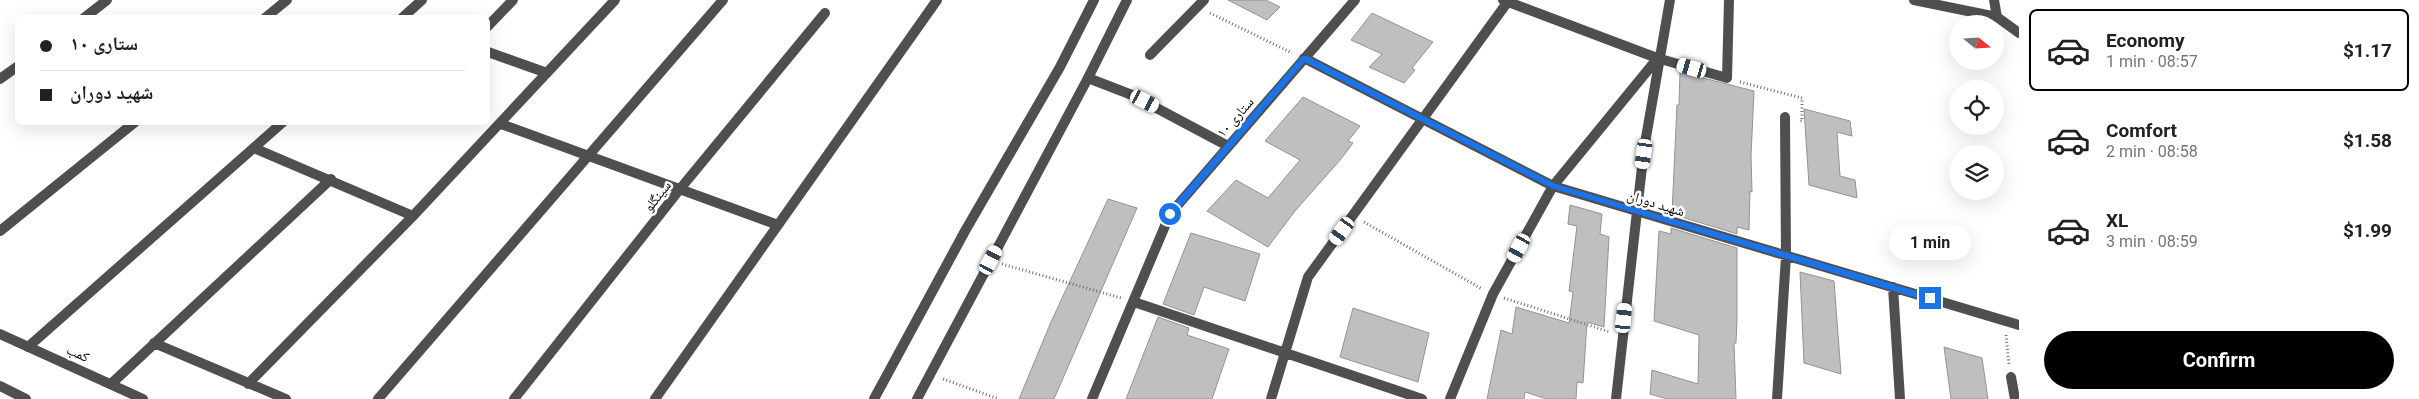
<!DOCTYPE html>
<html lang="en">
<head>
<meta charset="utf-8">
<style>
	:root { --surface:#fff; --page:#f6f6f6; --text:#202124; --muted:#757577; --line:#e0e0e0; --accent:#000 }
	body { margin:0; font-family:Roboto,"Noto Naskh Arabic",sans-serif; background:var(--page); color:var(--text); height:100vh; display:flex; flex-direction:column; font-size:19px; white-space:nowrap }
	* { box-sizing:border-box; margin:0 }
	p { font-size:16px; color:var(--muted) }
	.icon { flex:none; width:28px; height:28px; fill:none; stroke:currentColor; stroke-width:2; stroke-linecap:round; stroke-linejoin:round }
	.map { position:relative; flex:1; overflow:hidden }
	.details { display:flex; flex-direction:column; background:var(--surface); width:400px }
	.details>* { flex:none }
	.hud { position:absolute; left:15px; top:15px; width:475px; height:110px; border-radius:8px; box-shadow:0 5px 20px #0002; display:grid; align-content:center; height:110px; padding:0 25px; background:var(--surface) }
	.needle { width:32px; rotate:108deg }
	.controls { position:absolute; left:1949px; top:15px; display:grid; gap:10px }
	.controls a { display:grid; place-items:center; width:55px; height:55px; border-radius:50%; background:var(--surface); box-shadow:0 5px 20px #0002; font-size:25px }
	.end { position:absolute; width:22px; height:22px; margin:-11px; border:6px solid #1a73e8; background:#fff; box-shadow:0 0 0 2px #fff }
	.from { border-radius:50% }
	.bubble { position:absolute; height:35px; border-radius:18px; background:var(--surface); box-shadow:0 5px 20px #0002; font-size:16px; font-weight:700; line-height:35px; text-align:center }
	.car { position:absolute; width:15px; height:30px; margin:-15px -8px; border-radius:6px; box-shadow:0 0 4px 1px #0007; background:linear-gradient(#fff 24%,#345 0 40%,#fff 0 76%,#345 0 86%,#fff 0) }
	.hud b { display:flex; align-items:center; gap:18px; height:48px; font-size:19px }
	.hud b+b { border-top:1px solid var(--line) }
	.hud i { width:12px; height:12px; background:var(--text) }
	ul { padding:9px 0 0; list-style:none }
	li { display:flex; align-items:center; gap:15px; height:82px; margin:0 10px 8px; padding:0 15px; border:2px solid transparent; border-radius:8px }
	li div { flex:1 }
	li b { display:block; font-size:19px }
	li em { font-style:normal; font-weight:700 }
	li.on { border-color:var(--accent) }
	li>.icon { width:45px; height:45px; stroke-width:1.5 }
	.cta { display:flex; gap:10px; margin-top:auto; padding:10px 25px }
	.cta a { flex:1; height:58px; border-radius:30px; background:var(--accent); color:#fff; font-size:20px; font-weight:700; line-height:58px; text-align:center }
	main { display:flex; flex:1; min-height:0 }
	.map>svg:first-child { display:block }
</style>
</head>
<body>
<main>
<div class="map">
<svg width="2019" height="399" viewBox="0 0 2019 399">
	<rect width="100%" height="100%" fill="#fff"/>
	<path fill="#bfbfbf" stroke="#939393" d="M1228,0H1266L1280,7L1267,20Z
		M1372,13L1433,42L1412,68L1415,70L1404,83L1369,67L1382,54L1351,40Z
		M1680,72L1754,91L1751,156L1752,192L1750,191L1749,230L1737,227V234L1672,214L1677,105H1679Z
		M1303,97L1360,126L1348,141L1353,143L1341,159L1295,211L1268,247L1207,211L1236,180L1268,198L1300,160L1265,141Z
		M1804,109L1850,121L1852,136L1837,132L1840,176L1855,180L1857,198L1809,185Z
		M1108,199L1137,208L1054,399H1019L1051,322Z
		M1570,205L1602,214L1600,234L1609,237L1604,327L1587,322L1583,383L1577,382L1576,399H1547L1525,392L1524,399H1487L1501,330L1512,334L1516,307L1569,323L1573,292L1569,291L1577,226L1568,224Z
		M1671,228L1737,248V319L1736,343H1734L1736,399H1667L1650,394L1652,370L1698,384L1699,335L1654,321L1659,231L1671,234Z
		M1191,233L1260,254L1245,301L1204,287L1194,315L1163,304Z
		M1800,272L1834,281L1841,374L1804,363Z
		M1353,308L1429,333L1418,382L1340,357Z
		M1158,317L1189,328L1187,335L1229,349L1212,399H1126Z
		M1944,347L1982,358L1988,399H1951Z"/>
	<g fill="none" stroke-linecap="round" stroke-linejoin="round">
		<path stroke="#717171" stroke-width="3" stroke-dasharray="1 2.5" stroke-linecap="butt" d="M1210,13L1292,53
			M1740,82L1802,98V121L1798,120
			M1364,222L1482,289
			M1002,264L1121,298
			M1504,298L1610,332
			M2006,335L2009,364
			M943,379L999,399"/>
		<path stroke="#4f4f4f" stroke-width="10" d="M1503,0L1657,58L1727,78L1729,0
			M1914,0L1997,17L2019,33
			M1994,0L1997,17
			M84,18L107,0
			M265,18L287,0
			M402,18L422,0
			M488,26L513,0
			M488,52L547,73
			M1150,55L1204,0
			M1304,58L1553,186L2019,325
			M1088,78L1132,95L1228,146
			M0,79L18,66
			M501,124L778,225
			M254,148L413,216
			M0,231L135,122
			M1893,287L1900,399
			M1134,302L1422,399
			M154,343L286,399
			M28,347L283,122
			M2011,377L2015,399
			M111,384L331,179
			M248,384L413,216L615,0
			M378,399L723,0
			M514,399L680,189L825,13
			M655,399L937,0
			M1092,399L1170,214L1355,0
			M1271,399L1308,277L1509,0
			M1450,399L1493,294L1553,186L1657,59
			M1616,399L1644,149L1670,0
			M1777,399L1786,256L1785,117"/>
		<path stroke="#4f4f4f" stroke-width="10" d="M0,334L143,399
			M0,386L26,399
			M874,399L965,231L1060,67L1094,0
			M917,399L1088,78L1127,0"/>
	</g>
	<path fill="#1a73e8" d="M1302,56H1307L1556,184L1930,295L1934,298L1930,302L1551,188L1305,62L1173,216H1167V212Z"/>
	<g text-anchor="middle" dominant-baseline="central" stroke-width="5" stroke-linejoin="round" paint-order="stroke">
		<g font-size="14" fill="#000" stroke="#fff">
			<text transform="translate(1235 117) rotate(-49)">ستاری ۱۰</text>
			<text transform="translate(657 196) rotate(-52)">سینگلو</text>
			<text transform="translate(1656 203) rotate(17)">شهید دوران</text>
			<text transform="translate(78 353) rotate(24)">کمب</text>
		</g>
	</g>
</svg>
<div class="controls">
<a><svg class="needle" viewBox="-14 -14 28 28"><path d="M0-13l5 13h-10z" fill="#e53935"/><path d="M0 13l5-13h-10z" fill="#757577"/></svg></a>
<a><svg class="icon" aria-label="locate" viewBox="0 0 24 24"><circle cx="12" cy="12" r="6"/><path d="M12 2v4M12 18v4M2 12h4M18 12h4"/></svg></a>
<a><svg class="icon" aria-label="layers" viewBox="0 0 24 24"><path d="M12 4l9 5-9 5-9-5zM3 14l9 5 9-5"/></svg></a>
</div>
<i class="end from" style="left:1170px;top:214px"></i>
<i class="end" style="left:1930px;top:298px"></i>
<div class="bubble" style="left:1889px;top:225px;width:82px">1 min</div>
<i class="car" style="left:1692px;top:68px;rotate:286deg"></i>
<i class="car" style="left:1145px;top:101px;rotate:117deg"></i>
<i class="car" style="left:1644px;top:154px;rotate:188deg"></i>
<i class="car" style="left:1342px;top:231px;rotate:216deg"></i>
<i class="car" style="left:1519px;top:248px;rotate:209deg"></i>
<i class="car" style="left:991px;top:260px;rotate:28deg"></i>
<i class="car" style="left:1624px;top:318px;rotate:6deg"></i>
<div class="hud">
<b><i class="from"></i>ستاری ۱۰</b>
<b><i></i>شهید دوران</b>
</div>
</div>
<section class="details">
<ul>
<li class="on"><svg class="icon" aria-label="car" viewBox="0 0 24 24"><path d="M5 17H2v-5l4-1 3-4h7l3 4 3 1v5h-3M9 17h6M6 11h13"/><circle cx="7" cy="17" r="2"/><circle cx="17" cy="17" r="2"/></svg><div><b>Economy</b><p>1 min · 08:57</p></div><em>$1.17</em></li>
<li><svg class="icon" aria-label="car" viewBox="0 0 24 24"><path d="M5 17H2v-5l4-1 3-4h7l3 4 3 1v5h-3M9 17h6M6 11h13"/><circle cx="7" cy="17" r="2"/><circle cx="17" cy="17" r="2"/></svg><div><b>Comfort</b><p>2 min · 08:58</p></div><em>$1.58</em></li>
<li><svg class="icon" aria-label="car" viewBox="0 0 24 24"><path d="M5 17H2v-5l4-1 3-4h7l3 4 3 1v5h-3M9 17h6M6 11h13"/><circle cx="7" cy="17" r="2"/><circle cx="17" cy="17" r="2"/></svg><div><b>XL</b><p>3 min · 08:59</p></div><em>$1.99</em></li>
</ul>
<div class="cta"><a>Confirm</a></div>
</section>
</main>
</body>
</html>
